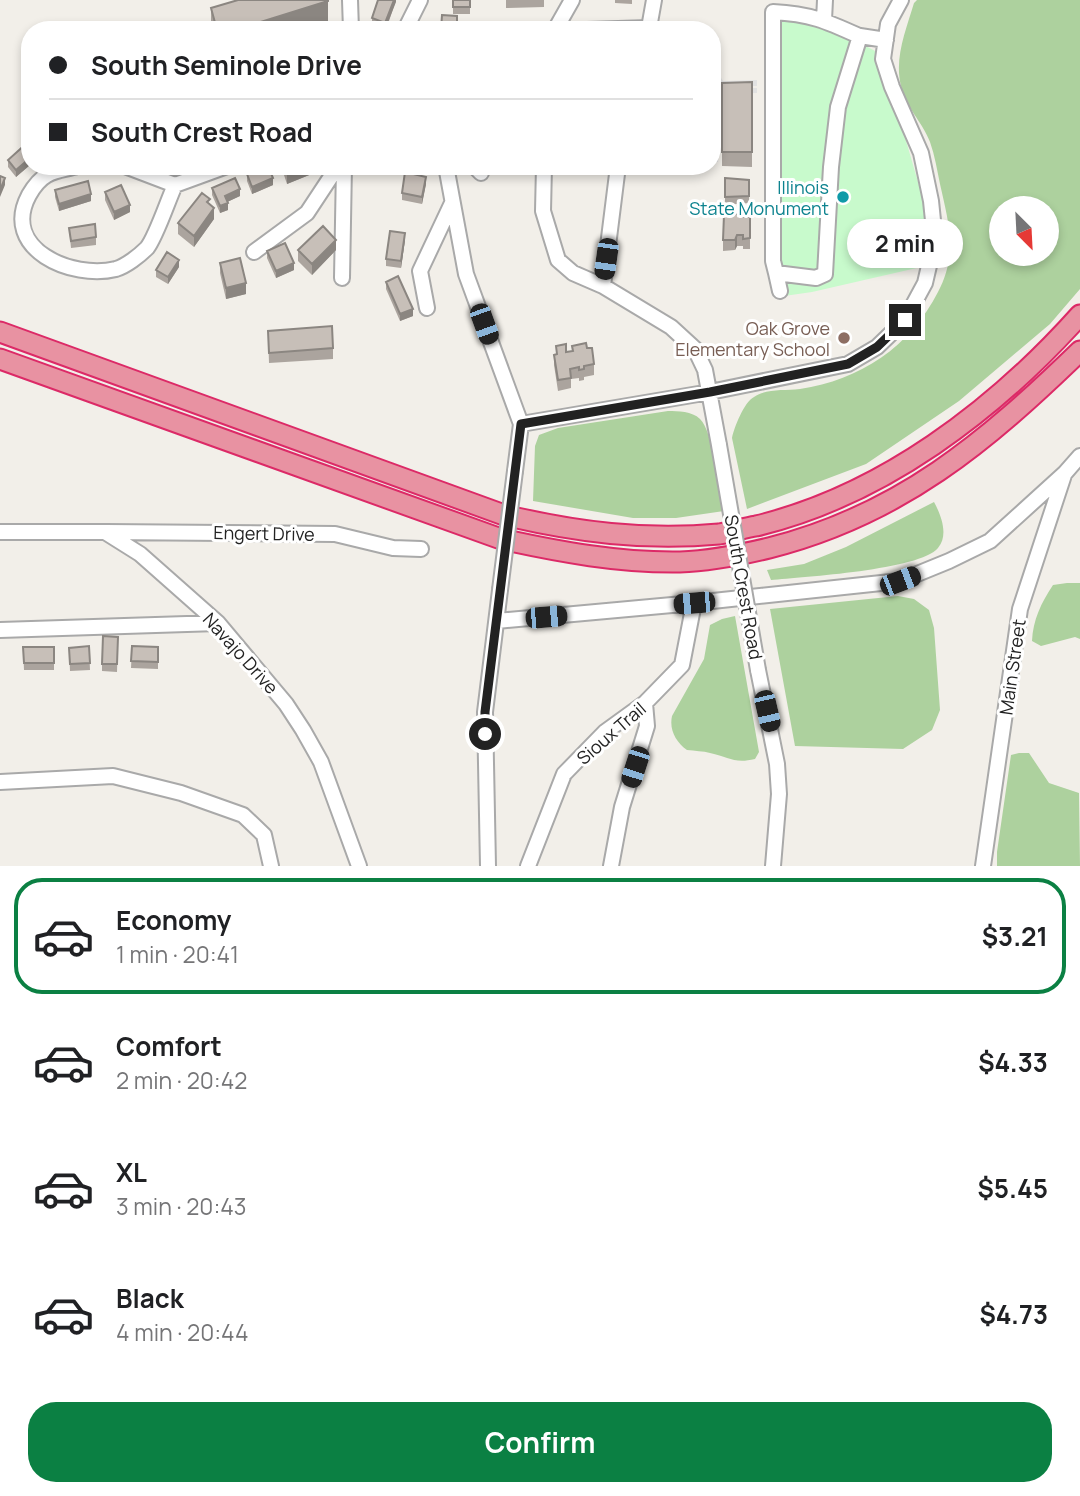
<!DOCTYPE html>
<html lang="en">
<head>
<meta charset="utf-8">
<style>
	:root { --surface:#fff; --page:#f6f6f6; --text:#202124; --muted:#757577; --line:#e0e0e0; --accent:#0b8043 }
	body { margin:0; font-family:Manrope,sans-serif; background:var(--page); color:var(--text); height:100vh; display:flex; flex-direction:column; font-size:26px; white-space:nowrap }
	* { box-sizing:border-box; margin:0 }
	p { font-size:23px; color:var(--muted) }
	.icon { flex:none; width:38px; height:38px; fill:none; stroke:currentColor; stroke-width:2; stroke-linecap:round; stroke-linejoin:round }
	.map { position:relative; height:866px; overflow:hidden }
	.sheet { display:flex; flex-direction:column; background:var(--surface); flex:1 }
	.sheet>* { flex:none }
	.top-card { position:absolute; left:21px; top:21px; width:700px; height:154px; border-radius:28px; box-shadow:0 4px 10px #0003; display:grid; align-content:center; height:154px; padding:0 28px; background:var(--surface) }
	.needle { width:46px; rotate:156deg }
	.tools { position:absolute; left:989px; top:196px; display:grid; gap:14px }
	.tools a { display:grid; place-items:center; width:70px; height:70px; border-radius:50%; background:var(--surface); box-shadow:0 4px 10px #0003; font-size:35px }
	.end { position:absolute; width:32px; height:32px; margin:-16px; border:9px solid #222; background:#fff; box-shadow:0 0 0 4px #fff }
	.from { border-radius:50% }
	.bubble { position:absolute; height:49px; border-radius:24px; background:var(--surface); box-shadow:0 4px 10px #0003; font-size:23px; font-weight:700; line-height:49px; text-align:center }
	.car { position:absolute; width:21px; height:42px; margin:-21px -10px; border-radius:9px; box-shadow:0 0 5px 2px #0007; background:linear-gradient(#222 24%,#8ab4d8 0 40%,#222 0 76%,#8ab4d8 0 86%,#222 0) }
	.top-card b { display:flex; align-items:center; gap:24px; height:66px; font-size:26px }
	.top-card b+b { border-top:2px solid var(--line) }
	.top-card i { width:18px; height:18px; background:var(--text) }
	ul { padding:12px 0 0; list-style:none }
	li { display:flex; align-items:center; gap:21px; height:116px; margin:0 14px 10px; padding:0 14px; border:4px solid transparent; border-radius:28px }
	li div { flex:1 }
	li b { display:block; font-size:26px }
	li em { font-style:normal; font-weight:700 }
	li.current { border-color:var(--accent) }
	li>.icon { width:63px; height:63px; stroke-width:1.5 }
	.cta { display:flex; gap:14px; margin-top:auto; padding:14px 28px }
	.cta a { flex:1; height:80px; border-radius:28px; background:var(--accent); color:#fff; font-size:28px; font-weight:700; line-height:80px; text-align:center }
	.map>svg:first-child { display:block }
</style>
</head>
<body>
<div class="map">
<svg width="1080" height="866" viewBox="0 0 1080 866">
	<rect width="100%" height="100%" fill="#f2efe9"/>
	<path fill="#add19e" fill-rule="evenodd" d="M917,0H1080V289L1050,324L959,401L866,464L747,509L732,438C734,428 744,402 754,397C768,388 784,391 800,389C860,380 910,347 938,292C958,254 949,224 940,184C937,170 935,156 930,142C923,123 905,106 901,86C894,58 906,30 914,3ZM1046,208V254H1001V208Z
		M668,411C678,411 692,411 700,419C713,431 720,492 724,511L676,518H633L533,501L535,446L539,435L558,428Z
		M934,502C941,515 949,535 938,548C920,570 803,577 771,580L767,570L804,564L846,547Z
		M1067,583H1080V639L1075,637L1041,646L1032,641C1033,620 1041,603 1053,585Z
		M898,596L914,599L929,610L934,628L940,710L932,730L903,749L795,746L770,609Z
		M735,616L759,752L755,759C734,764 729,757 710,753C703,751 695,751 687,750C676,742 669,730 672,716L704,659L710,625L722,619Z
		M1019,753H1029L1049,783L1079,793L1080,866H997V852L1011,755Z"/>
	<path fill="#c8facc" d="M784,16L832,28L875,51L881,80L902,127L925,206L921,267L812,292L784,296L781,275V21Z"/>
	<path fill="#e2e2e2" d="M712,76H720L723,81L757,80V86H734L736,88H757V93L720,94L718,97V162H712Z"/>
	<g fill="none" stroke-linecap="round" stroke-linejoin="round">
		<g stroke="#a9a9a9" stroke-width="18">
			<path id="minor" d="M350,0L351,30
				M824,20L825,0
				M405,30L420,0
				M555,30L572,0
				M587,30L649,28L654,0
				M860,36L838,107L831,167L825,274L816,278L776,273L773,261V12C811,14 826,21 859,36H860L886,40
				M77,166C68,169 55,170 47,175C40,179 33,188 29,195C0,249 72,280 116,269C126,266 139,256 147,248C156,237 168,200 175,185L125,166
				M446,166L466,274L521,424L515,471
				M474,166L481,173
				M544,166L543,211L558,260L573,273L603,286L671,327L695,349L705,370L719,445
				M175,185L227,166
				M254,252L307,213L338,166
				M776,273L780,291
				M342,278L344,166
				M603,286L618,166
				M427,308L420,271L452,203
				M521,424L710,392L848,364L877,347L905,320L925,283L935,240L931,201L921,153L892,87L883,59L888,24L901,0
				M0,532H105L140,554L218,623L286,704L303,730L321,762L359,866
				M106,532L335,534L393,548L421,549
				M497,621L694,603L900,581L949,561L990,541L1065,473L1080,456
				M0,630L218,623
				M758,670L777,764L779,794L773,866
				M0,782L113,776L181,793L243,815L264,835L271,866
				M488,866L485,712L500,590
				M528,866L564,774L605,732L645,703L682,665L694,603
				M611,866L622,807L647,726L645,703
				M983,866L1020,609L1064,475"/>
		</g>
		<g stroke="#dc2a67" stroke-width="23">
			<path id="highway" d="M0,332L504,515C576,532 645,541 719,534C732,532 744,528 756,526C882,496 995,410 1080,315
				M0,359L501,539C560,552 620,563 680,562C710,561 740,555 769,548C900,515 986,442 1080,351"/>
		</g>
		<use href="#minor" stroke="#fff" stroke-width="14"/>
		<use href="#highway" stroke="#e892a2" stroke-width="19"/>
		<g stroke="#a9a9a9" stroke-width="18" stroke-linecap="butt">
			<path id="minor-bridge" d="M719,445L758,670
				M500,590L515,471"/>
		</g>
		<use href="#minor-bridge" stroke="#fff" stroke-width="14"/>
	</g>
	<path fill="#aba49e" d="M396,0L386,30L372,25V18Z
		M453,0H470V14H453Z
		M506,0H544V7L506,8Z
		M615,0H632V4L615,3Z
		M211,8L328,22L302,30H211Z
		M752,82V167L722,166V83Z
		M30,146V165L16,177L8,167V160Z
		M281,166H319V171L287,184Z
		M247,174L273,185L252,194L247,181Z
		M725,178L749,180V203L725,205Z
		M426,184L422,204L402,200V193Z
		M212,188L240,196L227,202L228,210L220,213L212,195Z
		M55,190L91,201L59,211L55,197Z
		M105,192L130,212L114,220L105,200Z
		M210,204L214,219L194,247L178,234V223Z
		M739,217H750V249H743V246H737L735,250L723,251V240Z
		M69,228L96,237V245L71,248Z
		M405,240L401,268L386,266V259Z
		M298,250H336L312,275L298,261Z
		M267,251L294,270L276,278L267,258Z
		M220,263L246,294L226,299L220,273Z
		M179,267L168,284L156,277V270Z
		M386,282L413,316L400,321L386,289Z
		M268,331L333,348V359L269,363Z
		M556,346L566,352H572V346L587,348L594,364V375L584,377V380L579,381V378L571,379V388L558,391L554,365V355L556,354Z
		M118,637L117,672L102,671V664Z
		M89,646L90,670L70,671L69,648Z
		M132,646L158,647V669L131,668Z
		M23,647H54V670H24Z"/>
	<path fill="#8b8681" d="M394,0H396V2L385,30V23Z
		M328,1V22L302,30H235Z
		M30,158V165L16,177V170Z
		M305,166H319V171L287,184V174Z
		M426,177V184L422,204V197Z
		M5,178V185L0,197V190Z
		M273,178V185L252,194V187Z
		M240,189V196L225,203V196Z
		M91,194V201L59,211V204Z
		M228,203V210L220,213V206Z
		M130,205V212L114,220V212Z
		M214,208V219L194,247V236Z
		M405,233V240L401,268V261Z
		M737,235V246L735,250V240Z
		M336,240V250L312,275V264Z
		M179,260V267L168,284V277Z
		M294,263V270L276,278V271Z
		M246,283V294L226,299V288Z
		M413,309V316L400,321V314Z"/>
	<path fill="#c7bfb8" stroke="#8b8681" stroke-width="2" d="M238,0H328V1L235,30H217L211,8Z
		M378,0H394L385,23L372,18Z
		M453,0H470V7H453Z
		M442,15L457,16V30H441Z
		M752,82V152H722V83Z
		M27,143L30,146V158L16,170L8,160Z
		M264,166H268L273,178L252,187L247,174Z
		M284,166H305L287,174Z
		M405,172L426,177L422,197L402,193Z
		M0,176L5,178L0,190Z
		M235,178L240,189L225,196L228,203L220,206L212,188Z
		M725,178L749,180V196L725,197Z
		M88,181L91,194L59,204L55,190Z
		M121,185L130,205L114,212L105,192Z
		M202,193L210,199L207,202L214,208L194,236L178,223Z
		M739,214V217H750V238L743,239V235H737L735,240H723L724,215Z
		M95,224L96,237L71,241L69,228Z
		M323,226L336,240L312,264L298,250Z
		M390,231L405,233L401,261L386,259Z
		M285,243L294,263L276,271L267,251Z
		M167,252L179,260L168,277L156,270Z
		M240,258L246,283L226,288L220,263Z
		M398,276L413,309L400,314L386,282Z
		M332,326L333,348L269,353L268,331Z
		M586,343L587,348H592L594,364L584,366V369L579,370V367L570,369L571,378L558,380L554,355L557,354L556,346L566,344V352L573,351L572,346Z
		M103,636L118,637L117,664H102Z
		M89,646L90,663L70,664L69,648Z
		M132,646L158,647V662L131,661Z
		M23,647H54V663H24Z"/>
	<g fill="none" stroke-linecap="round" stroke-linejoin="round">
		<path stroke="#222" stroke-width="9" d="M485,734V712L521,424L710,392L848,364L877,347L905,320"/>
	</g>
	<circle fill="#0f9aa8" stroke="#fff" stroke-width="2.5" cx="843" cy="197" r="7"/>
	<circle fill="#8d6e63" stroke="#fff" stroke-width="2.5" cx="844" cy="338" r="7"/>
	<g text-anchor="middle" dominant-baseline="central" stroke-width="6" stroke-linejoin="round" paint-order="stroke">
		<g font-size="18" fill="#0d838f" stroke="#fff" text-anchor="end">
			<text x="829" y="187">Illinois<tspan x="829" dy="21">State Monument</tspan></text>
		</g>
		<g font-size="18" fill="#785e54" stroke="#fff" text-anchor="end">
			<text x="830" y="328">Oak Grove<tspan x="830" dy="21">Elementary School</tspan></text>
		</g>
		<g font-size="18" fill="#222" stroke="#fff">
			<text transform="translate(264 533) rotate(1)">Engert Drive</text>
			<text transform="translate(744 587) rotate(80)">South Crest Road</text>
			<text transform="translate(241 653) rotate(48)">Navajo Drive</text>
			<text transform="translate(1012 667) rotate(-82)">Main Street</text>
			<text transform="translate(611 733) rotate(-41)">Sioux Trail</text>
		</g>
	</g>
</svg>
<div class="tools">
<a><svg class="needle" viewBox="-14 -14 28 28"><path d="M0-13l5 13h-10z" fill="#e53935"/><path d="M0 13l5-13h-10z" fill="#757577"/></svg></a>
</div>
<i class="end from" style="left:485px;top:734px"></i>
<i class="end" style="left:905px;top:320px"></i>
<div class="bubble" style="left:847px;top:219px;width:116px">2 min</div>
<i class="car" style="left:606px;top:259px;rotate:188deg"></i>
<i class="car" style="left:484px;top:324px;rotate:160deg"></i>
<i class="car" style="left:900px;top:581px;rotate:69deg"></i>
<i class="car" style="left:694px;top:603px;rotate:265deg"></i>
<i class="car" style="left:546px;top:617px;rotate:85deg"></i>
<i class="car" style="left:767px;top:711px;rotate:167deg"></i>
<i class="car" style="left:635px;top:767px;rotate:198deg"></i>
<div class="top-card">
<b><i class="from"></i>South Seminole Drive</b>
<b><i></i>South Crest Road</b>
</div>
</div>
<section class="sheet">
<ul>
<li class="current"><svg class="icon" aria-label="car" viewBox="0 0 24 24"><path d="M5 17H2v-5l4-1 3-4h7l3 4 3 1v5h-3M9 17h6M6 11h13"/><circle cx="7" cy="17" r="2"/><circle cx="17" cy="17" r="2"/></svg><div><b>Economy</b><p>1 min · 20:41</p></div><em>$3.21</em></li>
<li><svg class="icon" aria-label="car" viewBox="0 0 24 24"><path d="M5 17H2v-5l4-1 3-4h7l3 4 3 1v5h-3M9 17h6M6 11h13"/><circle cx="7" cy="17" r="2"/><circle cx="17" cy="17" r="2"/></svg><div><b>Comfort</b><p>2 min · 20:42</p></div><em>$4.33</em></li>
<li><svg class="icon" aria-label="car" viewBox="0 0 24 24"><path d="M5 17H2v-5l4-1 3-4h7l3 4 3 1v5h-3M9 17h6M6 11h13"/><circle cx="7" cy="17" r="2"/><circle cx="17" cy="17" r="2"/></svg><div><b>XL</b><p>3 min · 20:43</p></div><em>$5.45</em></li>
<li><svg class="icon" aria-label="car" viewBox="0 0 24 24"><path d="M5 17H2v-5l4-1 3-4h7l3 4 3 1v5h-3M9 17h6M6 11h13"/><circle cx="7" cy="17" r="2"/><circle cx="17" cy="17" r="2"/></svg><div><b>Black</b><p>4 min · 20:44</p></div><em>$4.73</em></li>
</ul>
<div class="cta"><a>Confirm</a></div>
</section>
</body>
</html>
